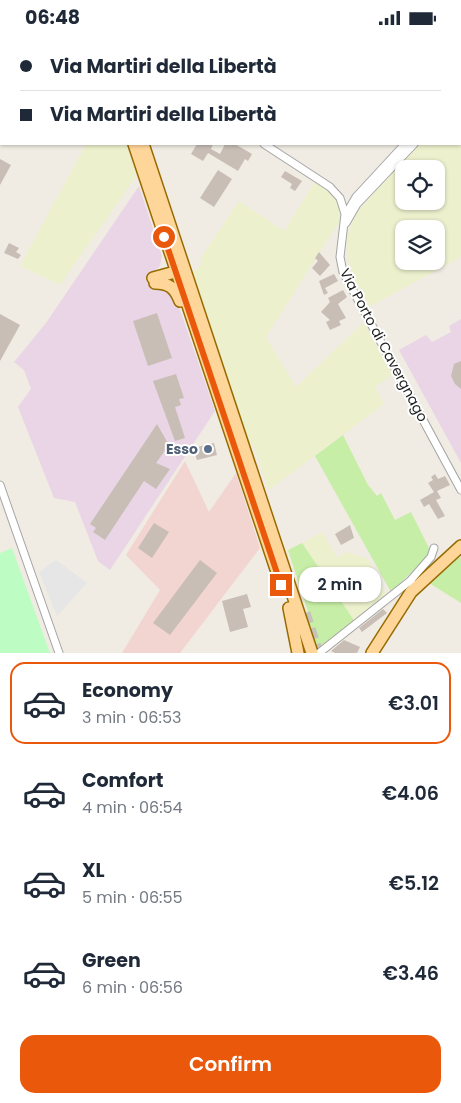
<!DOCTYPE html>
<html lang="en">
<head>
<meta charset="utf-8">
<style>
	:root { --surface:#fff; --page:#f2f2f3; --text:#1f2937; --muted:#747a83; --line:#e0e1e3; --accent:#ea580c }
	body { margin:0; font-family:Poppins,sans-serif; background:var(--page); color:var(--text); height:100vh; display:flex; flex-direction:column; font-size:19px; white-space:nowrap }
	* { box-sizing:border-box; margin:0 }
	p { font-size:16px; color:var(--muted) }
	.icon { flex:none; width:28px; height:28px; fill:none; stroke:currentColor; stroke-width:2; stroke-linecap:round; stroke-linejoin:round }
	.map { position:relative; height:618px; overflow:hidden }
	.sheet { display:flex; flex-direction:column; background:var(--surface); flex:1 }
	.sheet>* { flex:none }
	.banner { position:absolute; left:0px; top:0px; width:461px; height:110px; box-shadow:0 1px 4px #0004; display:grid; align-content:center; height:110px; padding:0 20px; background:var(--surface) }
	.buttons { position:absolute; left:395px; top:125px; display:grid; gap:10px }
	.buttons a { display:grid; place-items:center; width:50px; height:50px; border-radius:10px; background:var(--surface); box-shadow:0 1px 4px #0004; font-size:25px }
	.end { position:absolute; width:22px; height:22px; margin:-11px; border:6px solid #ea580c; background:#fff; box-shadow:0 0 0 2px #fff }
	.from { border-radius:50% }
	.bubble { position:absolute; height:35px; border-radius:15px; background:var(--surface); box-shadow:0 1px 4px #0004; font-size:16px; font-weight:600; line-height:35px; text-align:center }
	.banner b { display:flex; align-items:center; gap:18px; height:48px; font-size:19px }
	.banner b+b { border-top:1px solid var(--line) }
	.banner i { width:12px; height:12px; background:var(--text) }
	ul { padding:9px 0 0; list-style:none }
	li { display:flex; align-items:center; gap:15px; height:82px; margin:0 10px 8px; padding:0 10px; border:2px solid transparent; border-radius:15px }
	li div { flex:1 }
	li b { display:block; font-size:19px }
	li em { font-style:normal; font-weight:600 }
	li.selected { border-color:var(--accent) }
	li>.icon { width:45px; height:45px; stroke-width:1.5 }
	.cta { display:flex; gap:10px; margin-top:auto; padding:10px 20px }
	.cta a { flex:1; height:58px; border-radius:15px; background:var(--accent); color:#fff; font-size:20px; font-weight:600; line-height:58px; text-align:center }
	.status { display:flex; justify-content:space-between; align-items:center; height:35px; padding:0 25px; background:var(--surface); direction:ltr }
	.status svg { height:14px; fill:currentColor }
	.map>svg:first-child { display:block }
</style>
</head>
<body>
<div class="status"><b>06:48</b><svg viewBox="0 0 49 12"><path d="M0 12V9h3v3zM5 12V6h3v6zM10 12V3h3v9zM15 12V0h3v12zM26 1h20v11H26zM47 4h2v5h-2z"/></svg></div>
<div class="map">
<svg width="461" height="618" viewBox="0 0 461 618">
	<rect width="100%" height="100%" fill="#f0ece3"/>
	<path fill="#f2d4d1" d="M185,426L209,477L236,438L260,513L180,618H122L160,555L126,520Z"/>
	<path fill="#e9d5e5" d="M139,151L162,221L160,231L150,240L154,254L169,256L176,263L215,376L110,535L98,526L75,467L54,463L18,372L31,354L24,335L14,327L46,288Z
		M461,284V428L399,315L426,300L432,307L451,297L449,291Z"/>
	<path fill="#ecf0cd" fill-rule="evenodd" d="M461,89V222L369,272L349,232L346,205L353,184L362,171L419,109H460ZM404,134H436V166H404ZM404,194H436V226H404Z
		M86,109H126L137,140L60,250L20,231Z
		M315,147L336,162L340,174V190H337L266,302L296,352L364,287L392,340L375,352L384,369L269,455L253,409L249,411L192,238L200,231L202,221L239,166L284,196Z
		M322,497L337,522L346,517L368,524L385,557L386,563L355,587L302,508Z"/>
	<path fill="#c7eea6" d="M343,400L368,450L377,461L381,458L395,485L411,477L430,515L423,526L391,557L315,421Z
		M302,508L355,587L316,616L302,579L308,577L288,515Z
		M460,521L461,523V568L429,548Z"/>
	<path fill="#bdfdc4" d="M12,513L50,618H0V518Z"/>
	<path fill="#e6e6e6" d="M56,525L87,548L57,581L39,537Z"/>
	<path fill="#c8beb6" d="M197,109H213L211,114L220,119L225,109H235L252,119L248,126L245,124L238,136L208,118L203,126L191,119Z
		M0,124L11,130L0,150Z
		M218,135L232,144L214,172L200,163Z
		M285,136L302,146L295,156L290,153L292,149L281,142Z
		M9,208L19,213L16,217L21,220L18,224L4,218Z
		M319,217L330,230L320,241L312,233L318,226L315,223Z
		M334,239L338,246L325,253L328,258L324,260L319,246Z
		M343,255L347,262L338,269L346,283L339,286L341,290L330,295L326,287L330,285L321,277L330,267L328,263Z
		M157,278L172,323L148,331L133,286Z
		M0,279L20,290L0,326Z
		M461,326V354L455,349L451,341L454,329Z
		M176,339L184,363L179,364L181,370L175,372L185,403L175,406L153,346Z
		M157,389L169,410L156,428L170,434L156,454L144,446L105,505L93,497L96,493L90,489Z
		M214,408L217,420L197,425L193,413Z
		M435,439L438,444L445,441L450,450L437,456L441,463L436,465L445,481L438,484L429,469L424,472L420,465L434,457L428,448L433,445L431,442Z
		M154,488L169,497L152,523L138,513Z
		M350,490L354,503L341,510L335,499Z
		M200,525L217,538L170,600L153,588Z
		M247,559L251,572L243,574L248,592L230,597L222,566Z
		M383,574L387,578L362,597L359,593Z
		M344,605L360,612L357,618H335L331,616Z"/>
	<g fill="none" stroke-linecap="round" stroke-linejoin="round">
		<path stroke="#c6c3bc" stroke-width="11" stroke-dasharray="11 5.5" stroke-linecap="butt" d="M305,578L318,618"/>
		<g stroke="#a5a5a5" stroke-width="9">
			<path id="street" d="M278,0L282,1
				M226,1V0
				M313,1V0
				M459,1V0
				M264,109L330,152L340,163L345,179L340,222L343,237L461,455
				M346,179L356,162L405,109
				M346,188L357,169L414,109
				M0,450L59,618
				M410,546L431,522L434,513
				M319,618L410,546L416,552"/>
		</g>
		<g stroke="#986b00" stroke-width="14">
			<path id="primary" d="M98,0L99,1
				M107,0L108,1
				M134,109L280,546
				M143,109L312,618
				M153,243L175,237L182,240
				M155,248C169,248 175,253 180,266
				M289,573L298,618
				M372,618L411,557L461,511"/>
		</g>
		<use href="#street" stroke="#fff" stroke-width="7"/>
		<use href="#primary" stroke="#ffd699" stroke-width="11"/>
	</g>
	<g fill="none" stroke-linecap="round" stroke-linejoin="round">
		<path stroke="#ea580c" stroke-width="6" d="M164,202L281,550"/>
	</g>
	<circle fill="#5c6f8a" stroke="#fff" stroke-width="2" cx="208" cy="414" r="5"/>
	<g text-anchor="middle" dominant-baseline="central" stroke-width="4" stroke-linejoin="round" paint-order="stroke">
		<g font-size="14" fill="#1e1e1e" stroke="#fff">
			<text transform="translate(384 310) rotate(62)">Via Porto di Cavergnago</text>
		</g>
		<g font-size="14" font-weight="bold" fill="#4e5e75" stroke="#fff" text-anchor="end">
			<text x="198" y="414">Esso</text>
		</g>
	</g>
</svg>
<div class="buttons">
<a><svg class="icon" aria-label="locate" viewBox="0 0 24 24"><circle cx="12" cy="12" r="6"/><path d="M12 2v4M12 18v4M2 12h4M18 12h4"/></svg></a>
<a><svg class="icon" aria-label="layers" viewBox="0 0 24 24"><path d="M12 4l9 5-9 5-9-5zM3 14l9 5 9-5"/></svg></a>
</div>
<i class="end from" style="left:164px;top:202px"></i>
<i class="end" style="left:281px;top:550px"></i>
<div class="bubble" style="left:299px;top:532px;width:82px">2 min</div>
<div class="banner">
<b><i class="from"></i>Via Martiri della Libertà</b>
<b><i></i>Via Martiri della Libertà</b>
</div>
</div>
<section class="sheet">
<ul>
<li class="selected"><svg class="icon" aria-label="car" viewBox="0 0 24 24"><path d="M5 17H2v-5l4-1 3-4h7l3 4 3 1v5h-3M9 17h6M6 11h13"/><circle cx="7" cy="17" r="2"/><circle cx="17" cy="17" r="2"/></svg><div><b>Economy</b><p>3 min · 06:53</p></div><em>€3.01</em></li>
<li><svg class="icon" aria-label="car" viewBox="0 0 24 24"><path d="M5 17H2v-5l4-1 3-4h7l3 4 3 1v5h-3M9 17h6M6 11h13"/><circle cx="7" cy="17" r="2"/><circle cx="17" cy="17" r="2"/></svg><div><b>Comfort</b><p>4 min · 06:54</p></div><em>€4.06</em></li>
<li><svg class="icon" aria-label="car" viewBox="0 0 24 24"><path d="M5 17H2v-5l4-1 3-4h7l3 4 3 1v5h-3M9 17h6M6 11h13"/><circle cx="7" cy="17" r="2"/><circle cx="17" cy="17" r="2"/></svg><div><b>XL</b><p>5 min · 06:55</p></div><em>€5.12</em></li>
<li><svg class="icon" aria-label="car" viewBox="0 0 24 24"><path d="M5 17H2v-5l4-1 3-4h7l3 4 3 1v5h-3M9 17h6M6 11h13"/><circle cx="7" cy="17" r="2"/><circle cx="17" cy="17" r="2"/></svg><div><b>Green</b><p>6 min · 06:56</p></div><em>€3.46</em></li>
</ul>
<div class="cta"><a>Confirm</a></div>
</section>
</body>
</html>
